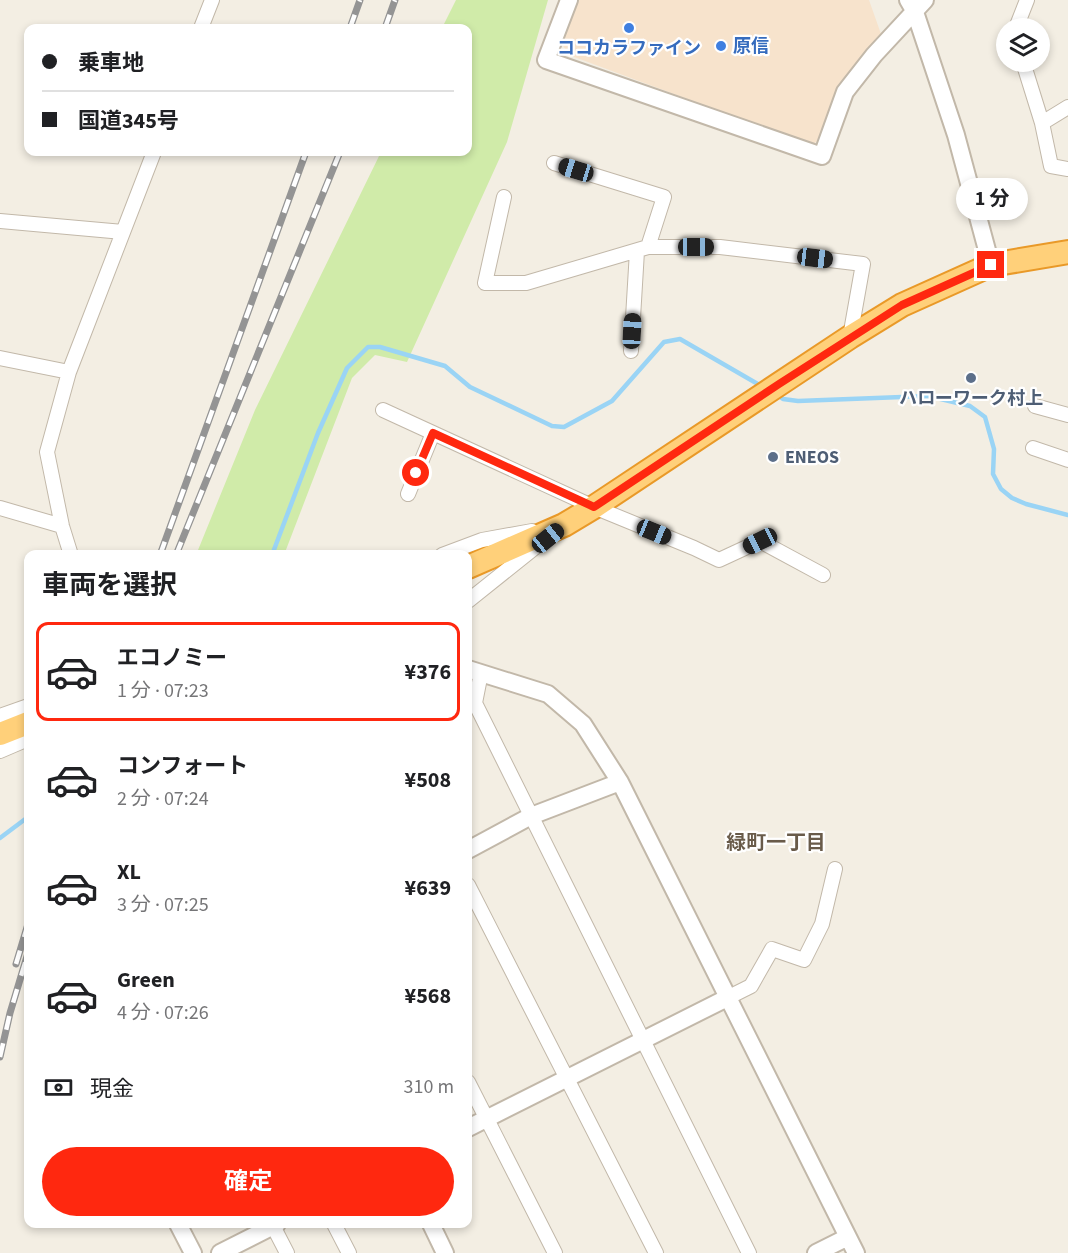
<!DOCTYPE html>
<html lang="ja">
<head>
<meta charset="utf-8">
<style>
	:root { --surface:#fff; --page:#f2f2f2; --text:#202124; --muted:#757577; --line:#e0e0e0; --accent:#ff280f }
	body { margin:0; font-family:"Source Sans 3","Noto Sans JP",sans-serif; background:var(--page); color:var(--text); height:100vh; display:flex; flex-direction:column; font-size:22px; white-space:nowrap }
	* { box-sizing:border-box; margin:0 }
	p { font-size:20px; color:var(--muted) }
	.icon { flex:none; width:33px; height:33px; fill:none; stroke:currentColor; stroke-width:2; stroke-linecap:round; stroke-linejoin:round }
	.map { position:relative; flex:1; overflow:hidden }
	.side { position:absolute; left:24px; top:550px; width:448px; height:678px; display:flex; flex-direction:column; background:var(--surface); border-radius:12px; box-shadow:0 3px 9px #0003 }
	.side>* { flex:none }
	.guide { position:absolute; left:24px; top:24px; width:448px; height:132px; border-radius:12px; box-shadow:0 3px 9px #0003; display:grid; align-content:center; height:132px; padding:0 18px; background:var(--surface) }
	.tools { position:absolute; left:996px; top:18px; display:grid; gap:12px }
	.tools a { display:grid; place-items:center; width:54px; height:54px; border-radius:50%; background:var(--surface); box-shadow:0 3px 9px #0003; font-size:30px }
	.end { position:absolute; width:27px; height:27px; margin:-14px; border:8px solid #ff280f; background:#fff; box-shadow:0 0 0 3px #fff }
	.from { border-radius:50% }
	.bubble { position:absolute; height:42px; border-radius:21px; background:var(--surface); box-shadow:0 3px 9px #0003; font-size:20px; font-weight:700; line-height:42px; text-align:center }
	.car { position:absolute; width:18px; height:36px; margin:-18px -9px; border-radius:8px; box-shadow:0 0 4px 2px #0007; background:linear-gradient(#222 24%,#8ab4d8 0 40%,#222 0 76%,#8ab4d8 0 86%,#222 0) }
	.guide b { display:flex; align-items:center; gap:21px; height:57px; font-size:22px }
	.guide b+b { border-top:2px solid var(--line) }
	.guide i { width:15px; height:15px; background:var(--text) }
	ul { padding:0; list-style:none }
	li { display:flex; align-items:center; gap:18px; height:99px; margin:0 12px 9px; padding:0 6px; border:3px solid transparent; border-radius:12px }
	li div { flex:1 }
	li b { display:block; font-size:22px }
	li em { font-style:normal; font-weight:700 }
	li.active { border-color:var(--accent) }
	li>.icon { width:54px; height:54px; stroke-width:1.5 }
	h2 { padding:0 18px; font-size:27px; line-height:72px }
	.pay { display:flex; align-items:center; gap:15px; height:66px; padding:0 18px; font-size:22px }
	.pay p { margin-inline-start:auto }
	.button { display:flex; gap:12px; margin-top:auto; padding:12px 18px }
	.button a { flex:1; height:69px; border-radius:36px; background:var(--accent); color:#fff; font-size:24px; font-weight:700; line-height:69px; text-align:center }
	.map>svg:first-child { display:block }
</style>
</head>
<body>
<div class="map">
<svg width="1068" height="1253" viewBox="0 0 1068 1253">
	<rect width="100%" height="100%" fill="#f3eee3"/>
	<path fill="#f7e3cc" d="M579,0H869L881,34L878,41L839,85L818,141L811,145L569,55L562,44Z"/>
	<path fill="#d0eba9" d="M456,0H548L507,142L407,362L375,355L352,378L284,555H196L255,410L381,152H468V28H442Z"/>
	<g fill="none" stroke-linecap="round" stroke-linejoin="round">
		<path stroke="#9ad4f5" stroke-width="4.5" d="M776,394L783,399L798,401L928,396L970,406L985,417L994,449L993,474L1001,489L1012,498L1026,504L1068,515
			M272,555L318,433L347,368L368,347H380L445,366L470,387L552,426L564,427L612,401L664,342L680,339L763,387
			M0,838L28,817"/>
		<g stroke="#c2b8a9" stroke-width="16">
			<path id="minor" d="M201,28L212,0
				M1016,28L1027,0
				M1023,62L1042,123L1051,166L1068,169
				M1042,123L1068,107
				M554,163L664,197L648,247
				M504,197L485,283H526L648,247H720L863,264L850,337
				M0,221L123,232
				M631,351L637,251
				M0,358L69,372
				M1035,406L1068,415
				M383,410L594,507L694,548L719,560L760,541L823,575
				M1033,448L1068,460
				M408,494L433,433
				M0,508L62,526
				M71,555L62,526L47,452L69,372L154,152
				M442,555L482,540L532,531
				M468,601L543,541
				M481,673L475,703L749,1253
				M0,716L28,706
				M0,751L28,739
				M468,885L656,1253
				M729,997L751,986L772,949L804,960L822,924L835,869
				M468,1082L555,1253
				M272,1224L287,1253
				M334,1224L349,1253"/>
		</g>
		<g stroke="#c2b8a9" stroke-width="20">
			<path id="tertiary" d="M569,0L546,60L822,156L845,92L874,55L925,0
				M908,0L915,12L956,135L991,265
				M468,669L548,694L583,724L620,782L856,1253
				M468,850L531,816L620,782
				M468,1128L729,997
				M178,1224L193,1253
				M431,1224L445,1253
				M220,1253L277,1224
				M816,1253L848,1237"/>
		</g>
		<g stroke="#e99928" stroke-width="26">
			<path id="trunk" d="M468,567L564,525L594,507L850,337L902,305L991,265L1068,252
				M0,734L28,723"/>
		</g>
		<use href="#minor" stroke="#fff" stroke-width="14"/>
		<use href="#tertiary" stroke="#fff" stroke-width="16"/>
		<use href="#trunk" stroke="#ffd07a" stroke-width="22"/>
		<g stroke="#949494" stroke-width="7">
			<path id="rail" d="M350,28L360,0
				M385,28L395,0
				M160,555L306,152
				M176,555L340,152
				M16,964L28,924
				M0,1057L10,1013L28,953"/>
		</g>
		<use href="#rail" stroke="#fff" stroke-width="4.5" stroke-dasharray="14" stroke-linecap="butt"/>
	</g>
	<g fill="none" stroke-linecap="round" stroke-linejoin="round">
		<path stroke="#ff280f" stroke-width="8" d="M416,473L433,433L594,507L779,384L902,305L991,265"/>
	</g>
	<g fill="#3f7fe0" stroke="#fff" stroke-width="2">
		<circle cx="629" cy="28" r="6"/>
		<circle cx="721" cy="46" r="6"/>
	</g>
	<g fill="#5c6f8a" stroke="#fff" stroke-width="2">
		<circle cx="971" cy="378" r="6"/>
		<circle cx="773" cy="457" r="6"/>
	</g>
	<g text-anchor="middle" dominant-baseline="central" stroke-width="4.5" stroke-linejoin="round" paint-order="stroke">
		<g font-size="18" font-weight="bold" fill="#366cbe" stroke="#fff" text-anchor="start">
			<text x="733" y="46">原信</text>
			<text x="629" y="48" text-anchor="middle">ココカラファイン</text>
		</g>
		<g font-size="18" font-weight="bold" fill="#4e5e75" stroke="#fff">
			<text x="971" y="398">ハローワーク村上</text>
			<text x="785" y="457" text-anchor="start">ENEOS</text>
		</g>
		<g font-size="20" font-weight="bold" fill="#695b4a" stroke="#fff">
			<text x="776" y="843">緑町一丁目</text>
		</g>
	</g>
</svg>
<div class="tools">
<a><svg class="icon" aria-label="layers" viewBox="0 0 24 24"><path d="M12 4l9 5-9 5-9-5zM3 14l9 5 9-5"/></svg></a>
</div>
<i class="end from" style="left:416px;top:473px"></i>
<i class="end" style="left:991px;top:265px"></i>
<div class="bubble" style="left:956px;top:178px;width:72px">1 分</div>
<i class="car" style="left:576px;top:170px;rotate:287deg"></i>
<i class="car" style="left:696px;top:247px;rotate:90deg"></i>
<i class="car" style="left:815px;top:258px;rotate:97deg"></i>
<i class="car" style="left:632px;top:331px;rotate:3deg"></i>
<i class="car" style="left:654px;top:532px;rotate:112deg"></i>
<i class="car" style="left:548px;top:538px;rotate:51deg"></i>
<i class="car" style="left:760px;top:541px;rotate:244deg"></i>
<div class="guide">
<b><i class="from"></i>乗車地</b>
<b><i></i>国道345号</b>
</div>
<section class="side">
<h2>車両を選択</h2>
<ul>
<li class="active"><svg class="icon" aria-label="car" viewBox="0 0 24 24"><path d="M5 17H2v-5l4-1 3-4h7l3 4 3 1v5h-3M9 17h6M6 11h13"/><circle cx="7" cy="17" r="2"/><circle cx="17" cy="17" r="2"/></svg><div><b>エコノミー</b><p>1 分 · 07:23</p></div><em>¥376</em></li>
<li><svg class="icon" aria-label="car" viewBox="0 0 24 24"><path d="M5 17H2v-5l4-1 3-4h7l3 4 3 1v5h-3M9 17h6M6 11h13"/><circle cx="7" cy="17" r="2"/><circle cx="17" cy="17" r="2"/></svg><div><b>コンフォート</b><p>2 分 · 07:24</p></div><em>¥508</em></li>
<li><svg class="icon" aria-label="car" viewBox="0 0 24 24"><path d="M5 17H2v-5l4-1 3-4h7l3 4 3 1v5h-3M9 17h6M6 11h13"/><circle cx="7" cy="17" r="2"/><circle cx="17" cy="17" r="2"/></svg><div><b>XL</b><p>3 分 · 07:25</p></div><em>¥639</em></li>
<li><svg class="icon" aria-label="car" viewBox="0 0 24 24"><path d="M5 17H2v-5l4-1 3-4h7l3 4 3 1v5h-3M9 17h6M6 11h13"/><circle cx="7" cy="17" r="2"/><circle cx="17" cy="17" r="2"/></svg><div><b>Green</b><p>4 分 · 07:26</p></div><em>¥568</em></li>
</ul>
<div class="pay"><svg class="icon" aria-label="cash" viewBox="0 0 24 24"><path d="M3 7h18v10H3z"/><circle cx="12" cy="12" r="2"/></svg>現金<p>310 m</p></div>
<div class="button"><a>確定</a></div>
</section>
</div>
</body>
</html>
